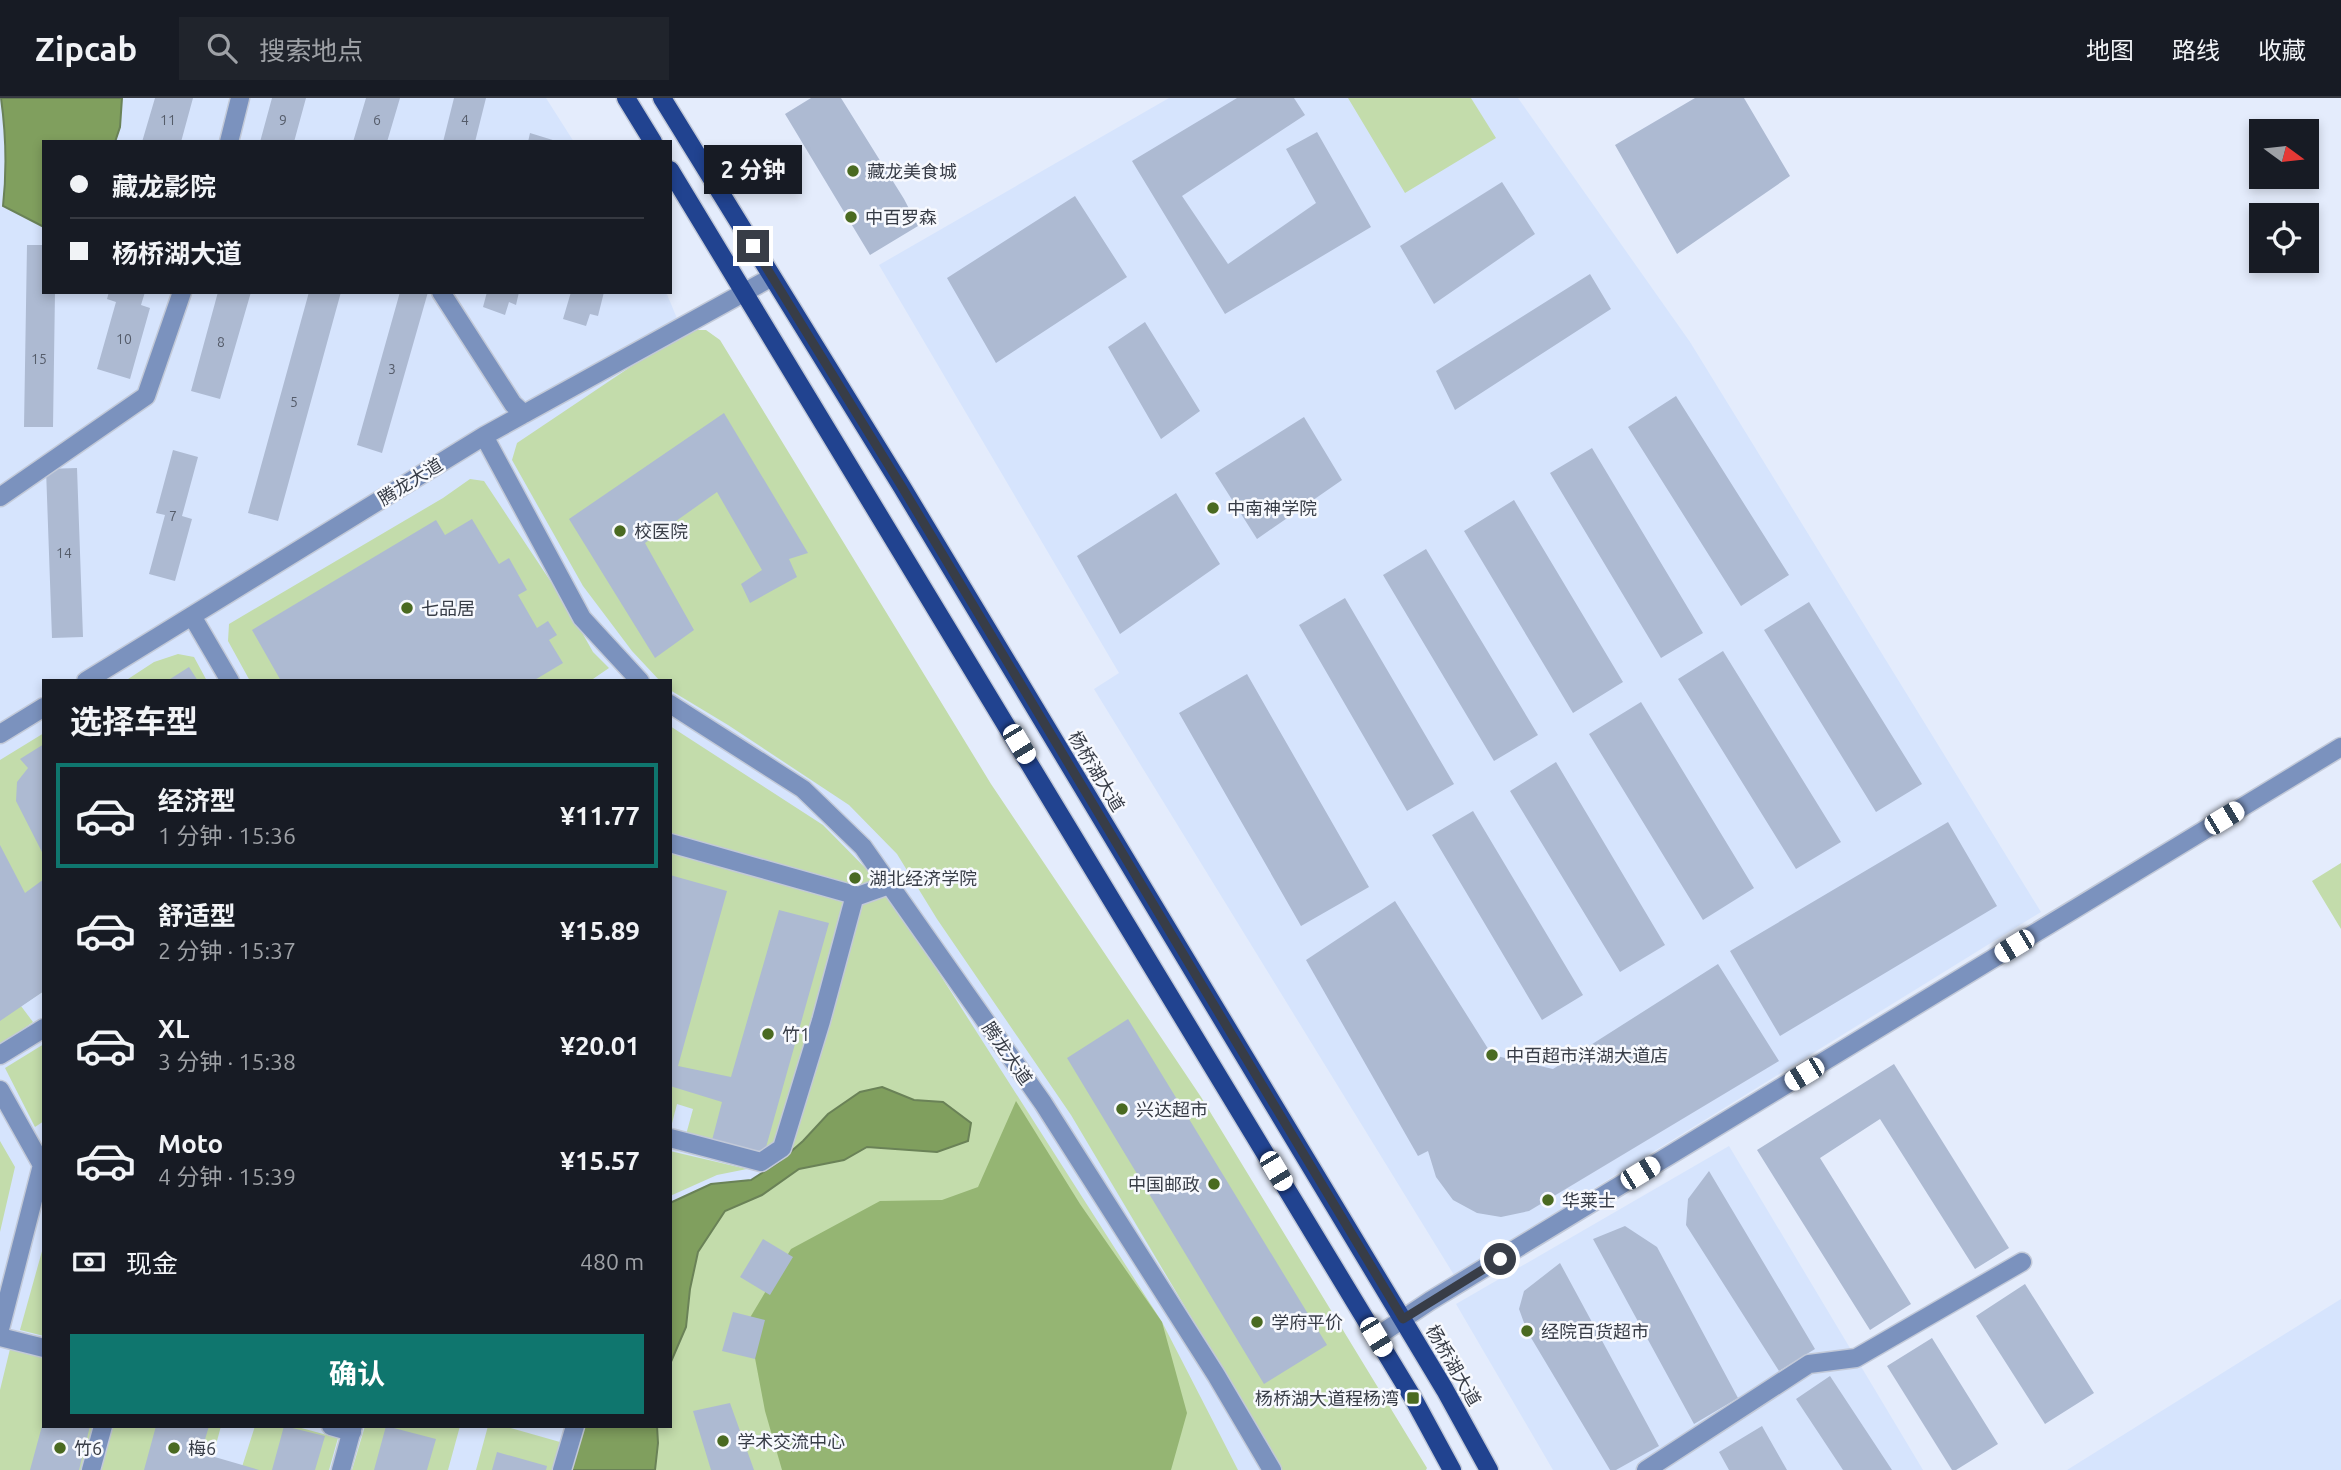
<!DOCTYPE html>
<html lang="zh">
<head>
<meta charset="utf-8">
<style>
	:root { --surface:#171b24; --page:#20242c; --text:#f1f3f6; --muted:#9ea1a6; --line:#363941; --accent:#0f766e }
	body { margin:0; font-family:Ubuntu,"Noto Sans SC",sans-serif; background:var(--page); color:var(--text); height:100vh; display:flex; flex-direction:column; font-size:26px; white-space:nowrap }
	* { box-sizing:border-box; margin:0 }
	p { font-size:23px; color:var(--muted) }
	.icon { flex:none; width:38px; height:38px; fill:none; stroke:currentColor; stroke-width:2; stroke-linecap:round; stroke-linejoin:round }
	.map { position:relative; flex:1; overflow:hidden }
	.details { position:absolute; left:42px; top:581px; width:630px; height:749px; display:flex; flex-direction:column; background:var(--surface); border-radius:0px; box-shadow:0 4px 10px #0003 }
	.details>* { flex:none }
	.hud { position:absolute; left:42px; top:42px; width:630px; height:154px; border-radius:0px; box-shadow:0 4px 10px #0003; display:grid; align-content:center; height:154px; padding:0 28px; background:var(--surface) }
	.needle { width:46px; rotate:105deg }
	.controls { position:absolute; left:2249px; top:21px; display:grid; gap:14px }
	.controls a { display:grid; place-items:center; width:70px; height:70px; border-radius:0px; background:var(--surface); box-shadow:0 4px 10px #0003; font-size:35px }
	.end { position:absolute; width:32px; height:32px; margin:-16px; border:9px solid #383d47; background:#fff; box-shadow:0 0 0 4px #fff }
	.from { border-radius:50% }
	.bubble { position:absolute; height:49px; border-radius:0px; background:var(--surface); box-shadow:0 4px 10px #0003; font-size:23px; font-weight:700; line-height:49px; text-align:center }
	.car { position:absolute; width:21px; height:42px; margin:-21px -10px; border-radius:9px; box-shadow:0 0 5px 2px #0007; background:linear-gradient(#fff 24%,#345 0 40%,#fff 0 76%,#345 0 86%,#fff 0) }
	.hud b { display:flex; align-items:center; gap:24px; height:66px; font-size:26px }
	.hud b+b { border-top:2px solid var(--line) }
	.hud i { width:18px; height:18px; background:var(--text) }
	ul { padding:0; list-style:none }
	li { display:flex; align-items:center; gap:21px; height:105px; margin:0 14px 10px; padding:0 14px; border:4px solid transparent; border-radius:0px }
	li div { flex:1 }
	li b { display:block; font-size:26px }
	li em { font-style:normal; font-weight:700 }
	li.selected { border-color:var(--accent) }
	li>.icon { width:63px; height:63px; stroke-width:1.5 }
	h2 { padding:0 28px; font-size:32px; line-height:84px }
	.pay { display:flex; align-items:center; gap:18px; height:77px; padding:0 28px; font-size:26px }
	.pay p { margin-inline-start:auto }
	.action { display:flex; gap:14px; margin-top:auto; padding:14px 28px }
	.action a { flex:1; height:80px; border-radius:0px; background:var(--accent); color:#fff; font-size:28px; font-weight:700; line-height:80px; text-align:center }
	header { display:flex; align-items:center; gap:42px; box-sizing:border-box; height:98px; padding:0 35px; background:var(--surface); border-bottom:2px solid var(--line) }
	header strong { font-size:33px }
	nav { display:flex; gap:38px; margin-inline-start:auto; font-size:24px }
	.search { width:490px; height:63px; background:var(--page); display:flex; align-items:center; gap:18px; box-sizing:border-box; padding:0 24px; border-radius:0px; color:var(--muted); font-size:26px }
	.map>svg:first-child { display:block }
</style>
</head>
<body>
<header>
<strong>Zipcab</strong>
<div class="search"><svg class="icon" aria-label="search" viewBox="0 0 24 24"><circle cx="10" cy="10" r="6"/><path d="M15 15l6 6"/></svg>搜索地点</div>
<nav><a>地图</a><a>路线</a><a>收藏</a></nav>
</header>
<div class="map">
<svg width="2341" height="1372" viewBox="0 0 2341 1372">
	<rect width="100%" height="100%" fill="#e4ecfc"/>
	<path fill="#d6e4fd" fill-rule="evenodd" d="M0,0H546L574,44H44V194H666L694,261L1396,1372H0ZM44,583H670V1328H44Z
		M1169,0H1518L1690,244L2041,814L1454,1177L1094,591L1119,575L879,167Z
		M1729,1048L1923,1372H1553L1456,1206Z
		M2341,1201V1372H2067Z"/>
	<path fill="#c3dcab" d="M1348,0H1471L1496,40L1405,95Z
		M692,232H706L720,242L991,686L1201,999L1427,1370L1426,1372H1282L1071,1017L937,821L897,756L849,707L728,627L670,592V583H660L632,553L583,488L512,362L517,345L678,237Z
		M470,381L484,383L567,508L593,554L609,570L590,583H250L228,543L229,526L443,400Z
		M178,556L194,559L207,583H125L154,564Z
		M670,628L823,727L884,789L1162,1224L1238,1372H655L658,1345L657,1328H670V1266L686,1229L690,1191L698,1154L725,1113L762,1097L799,1071L844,1062L867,1049L937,1054L943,1004L914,1002L882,989L803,1043L789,1056L782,1050L855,797L670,745Z
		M44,635V895L42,894L21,908L33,924L4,945H0V662Z
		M670,752L847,802L770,1070L684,1044L693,1011L677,1006L670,1033Z
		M2341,765V831L2312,783Z
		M44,946V1023L35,1029L5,970Z
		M0,1043L15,1069L0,1134Z
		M670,1053L747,1071L717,1077L670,1098Z
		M44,1146V1238L20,1232Z
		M10,1251L44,1260V1328H221L210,1369L219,1372H0V1292Z
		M255,1328H294L338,1340L329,1372H241Z
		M365,1328H460L448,1372H352Z
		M488,1328H504L567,1346L560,1372H476Z"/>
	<path fill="#95b573" d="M1016,1003L1080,1106L1162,1224L1187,1315L1171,1372H782L765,1313L748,1223L791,1151L880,1103L942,1102L978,1089Z"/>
	<path fill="#809f5e" stroke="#6a8257" stroke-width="2" d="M1,0H122L120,29L115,44H44V129L3,108C7,72 6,36 1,0Z
		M882,989L914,1002L943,1004L971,1025L968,1043L937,1054L867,1049L844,1062L799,1071L762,1097L725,1113L698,1154L690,1191L686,1229L670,1266V1105L711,1086L751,1082L779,1064L803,1043L828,1016L860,994Z
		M583,1328H657L658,1345L655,1372H570Z"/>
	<path fill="#adbad2" d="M155,0H193L181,44H142Z
		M272,0H306L294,44H260Z
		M366,0H400L387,44H353Z
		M454,0H486L475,44H443Z
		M811,0H841L904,101L918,128L870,157L785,16Z
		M1237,0H1294L1305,17L1182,98L1228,166L1316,105L1286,51L1317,34L1371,129L1225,216L1132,63Z
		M1695,0H1744L1790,78L1677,156L1615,47Z
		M530,35L556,43V44H528Z
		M1502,84L1535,136L1434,206L1400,148Z
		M1075,98L1127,179L996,265L947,180Z
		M27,147H44V194H55L53,329H24Z
		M1590,176L1611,211L1455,312L1436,273Z
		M109,194H145L141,207L150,210L130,281L97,271L116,204L107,201Z
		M218,194H251L220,301L191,293Z
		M309,194H341L278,423L248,415Z
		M400,194H428L382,355L357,347Z
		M487,194H519L516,207L509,204L505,217L483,209Z
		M571,194H604L598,218L590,216L586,228L563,221Z
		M1145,224L1200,313L1161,341L1108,249Z
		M1676,298L1789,477L1741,508L1628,329Z
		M724,315L808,455L789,461L797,479L750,505L741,486L762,472L717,394L645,445L694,532L655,560L569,421Z
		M1304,319L1342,382L1257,441L1215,375Z
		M1592,350L1703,535L1661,560L1550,375Z
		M173,352L198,359L182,418L192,421L175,483L149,476L165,417L156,415Z
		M77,370L83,539L52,540L46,371Z
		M1176,395L1220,466L1120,536L1077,458Z
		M1514,402L1623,584L1573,615L1464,433Z
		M472,421L499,466L509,460L527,492L518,497L537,530L548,523L557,537L549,542L563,565L533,583H281L252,532L436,422L445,437Z
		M1426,451L1538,637L1494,663L1383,477Z
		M1345,500L1454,686L1407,713L1299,527Z
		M1809,504L1922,686L1876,714L1764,532Z
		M1723,553L1841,744L1796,771L1678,581Z
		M189,569L198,583H167Z
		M1247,576L1369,789L1301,828L1179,615Z
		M1641,604L1754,790L1703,822L1589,636Z
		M44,646V758L16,703L17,684L28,670L20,661Z
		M1556,664L1665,847L1620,874L1510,693Z
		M1473,713L1583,897L1542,922L1432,737Z
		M1948,724L1997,808L1780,938L1730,853Z
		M0,747L25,795L44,781V893L0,923Z
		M670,777L727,793L678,968L731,979L779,812L829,825L763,1060L711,1046L722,1004L670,988Z
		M1395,803L1492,957L1553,971L1718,866L1779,963L1529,1113L1501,1119L1477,1115L1453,1102L1436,1079L1428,1053L1418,1058L1306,862Z
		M1128,921L1327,1247L1264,1286L1067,960Z
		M1894,966L2009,1150L1975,1171L1880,1021L1820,1060L1911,1206L1870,1232L1757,1052Z
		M1709,1073L1815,1251L1779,1273L1686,1127L1688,1101Z
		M1625,1128L1657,1149L1738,1300L1694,1326L1593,1141Z
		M763,1141L793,1159L770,1197L740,1179Z
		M1560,1165L1659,1348L1616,1372H1610L1527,1233L1519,1211L1524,1193Z
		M2025,1186L2094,1295L2045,1326L1976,1218Z
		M733,1214L765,1222L755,1261L722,1253Z
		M1932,1240L1998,1346L1956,1372H1952L1887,1268Z
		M1830,1278L1892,1372H1843L1796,1301Z
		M730,1305L754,1372H711L693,1313Z
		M42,1328H90L79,1372H30Z
		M156,1328H209L201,1355L259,1372H144Z
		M284,1328L325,1338L315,1372H272Z
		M386,1328L436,1341L427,1372H374Z
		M1762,1328L1787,1372H1729L1719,1354Z
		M497,1354L547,1368L546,1372H492Z"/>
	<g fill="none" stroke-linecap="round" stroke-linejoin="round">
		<g stroke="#c2c9d8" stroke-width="21">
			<path id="minor" d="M229,44L240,0
				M441,194L513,306L524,316
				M484,338L582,520L640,583
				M0,399L146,298L182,194
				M192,518L230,583
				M86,583L484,338L772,179
				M670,606L803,691L863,749L1043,1005L1216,1277L1272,1372
				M0,636L44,609
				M670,745L858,798L889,787
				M0,957L44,930
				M0,992L42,1067L0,1231
				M670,1040L761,1064L782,1050L821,923L855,797
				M0,1239L44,1250
				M1376,1239L1430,1203L2341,649
				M331,1328L352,1334
				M91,1372L103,1328
				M341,1372L353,1328
				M562,1372L575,1328
				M1646,1372L1809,1266L1856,1260L2022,1164"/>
		</g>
		<g stroke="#c2c9d8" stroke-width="21">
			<path id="major" d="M626,0L653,44
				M662,0L902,389L1445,1292L1489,1372
				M670,72L1413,1300L1452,1372"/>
		</g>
		<use href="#minor" stroke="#7b92be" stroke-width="18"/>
		<use href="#major" stroke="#214390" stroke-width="18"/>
	</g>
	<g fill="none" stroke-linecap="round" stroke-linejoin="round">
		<path stroke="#383d47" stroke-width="9" d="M753,148L902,389L1403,1221L1500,1161"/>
	</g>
	<g fill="#4a6a21" stroke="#f7f9fe" stroke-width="2.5">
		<circle cx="853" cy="73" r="7"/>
		<circle cx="851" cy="119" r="7"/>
		<circle cx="1213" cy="410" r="7"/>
		<circle cx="620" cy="433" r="7"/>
		<circle cx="407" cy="510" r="7"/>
		<circle cx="855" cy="780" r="7"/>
		<circle cx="768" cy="936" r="7"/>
		<circle cx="1492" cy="957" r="7"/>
		<circle cx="1122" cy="1011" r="7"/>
		<circle cx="1214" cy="1086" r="7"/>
		<circle cx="1548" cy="1102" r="7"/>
		<circle cx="1257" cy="1224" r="7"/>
		<circle cx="1527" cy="1233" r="7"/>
		<rect x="1406" y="1293" width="14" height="14" rx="3.5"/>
		<circle cx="723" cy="1343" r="7"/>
		<circle cx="60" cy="1350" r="7"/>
		<circle cx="174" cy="1350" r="7"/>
	</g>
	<g text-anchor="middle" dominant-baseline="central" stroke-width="5" stroke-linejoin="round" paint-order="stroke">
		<g font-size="14" fill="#555c6a">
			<text x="168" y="22">11</text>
			<text x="283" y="22">9</text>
			<text x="377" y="22">6</text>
			<text x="465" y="22">4</text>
			<text x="124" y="241">10</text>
			<text x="221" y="244">8</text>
			<text x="39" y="261">15</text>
			<text x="392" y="271">3</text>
			<text x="294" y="304">5</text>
			<text x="173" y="418">7</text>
			<text x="64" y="455">14</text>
		</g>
		<g font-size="18" fill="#383d47" stroke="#f7f9fe" text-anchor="start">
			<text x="867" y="73">藏龙美食城</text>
			<text x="865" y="119">中百罗森</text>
			<text x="1227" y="410">中南神学院</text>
			<text x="634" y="433">校医院</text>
			<text x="421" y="510">七品居</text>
			<text x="869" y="780">湖北经济学院</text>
			<text x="782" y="936">竹1</text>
			<text x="1506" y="957">中百超市洋湖大道店</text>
			<text x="1136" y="1011">兴达超市</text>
			<text x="1200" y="1086" text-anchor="end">中国邮政</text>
			<text x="1562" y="1102">华莱士</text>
			<text x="1271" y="1224">学府平价</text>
			<text x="1541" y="1233">经院百货超市</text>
			<text x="1399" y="1300" text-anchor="end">杨桥湖大道程杨湾</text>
			<text x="737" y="1343">学术交流中心</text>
			<text x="74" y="1350">竹6</text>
			<text x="188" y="1350">梅6</text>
		</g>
		<g font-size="18" fill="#383d47" stroke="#f7f9fe">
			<text transform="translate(410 383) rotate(-32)">腾龙大道</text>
			<text transform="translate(1097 673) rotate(59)">杨桥湖大道</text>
			<text transform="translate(1008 955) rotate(55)">腾龙大道</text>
			<text transform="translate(1454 1267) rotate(60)">杨桥湖大道</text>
		</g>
	</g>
</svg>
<div class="controls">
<a><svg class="needle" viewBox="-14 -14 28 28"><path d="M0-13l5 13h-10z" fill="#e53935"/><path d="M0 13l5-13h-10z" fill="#9ea1a6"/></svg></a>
<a><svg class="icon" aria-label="locate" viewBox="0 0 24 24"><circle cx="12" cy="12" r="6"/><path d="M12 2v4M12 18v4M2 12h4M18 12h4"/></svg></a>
</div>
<i class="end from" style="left:1500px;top:1161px"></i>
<i class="end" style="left:753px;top:148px"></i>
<div class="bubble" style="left:704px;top:47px;width:98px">2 分钟</div>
<i class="car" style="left:1019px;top:646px;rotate:149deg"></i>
<i class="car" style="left:2224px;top:720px;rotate:59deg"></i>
<i class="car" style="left:2014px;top:848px;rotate:239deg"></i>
<i class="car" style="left:1804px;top:976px;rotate:239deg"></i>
<i class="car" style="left:1276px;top:1073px;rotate:149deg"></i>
<i class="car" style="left:1640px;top:1075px;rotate:59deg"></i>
<i class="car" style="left:1376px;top:1239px;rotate:149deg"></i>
<div class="hud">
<b><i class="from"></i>藏龙影院</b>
<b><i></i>杨桥湖大道</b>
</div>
<section class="details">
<h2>选择车型</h2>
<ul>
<li class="selected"><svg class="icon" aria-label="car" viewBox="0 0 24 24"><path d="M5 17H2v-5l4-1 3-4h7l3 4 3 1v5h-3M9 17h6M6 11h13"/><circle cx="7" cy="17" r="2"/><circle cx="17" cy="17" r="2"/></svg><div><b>经济型</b><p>1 分钟 · 15:36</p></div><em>¥11.77</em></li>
<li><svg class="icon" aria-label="car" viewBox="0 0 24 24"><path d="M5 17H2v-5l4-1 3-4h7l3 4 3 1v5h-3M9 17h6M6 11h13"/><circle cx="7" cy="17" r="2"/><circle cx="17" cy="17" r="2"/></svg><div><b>舒适型</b><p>2 分钟 · 15:37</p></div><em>¥15.89</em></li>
<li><svg class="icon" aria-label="car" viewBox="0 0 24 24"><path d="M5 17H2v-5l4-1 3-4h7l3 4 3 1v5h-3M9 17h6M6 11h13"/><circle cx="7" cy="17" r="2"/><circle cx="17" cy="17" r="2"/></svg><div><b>XL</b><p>3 分钟 · 15:38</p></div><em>¥20.01</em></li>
<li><svg class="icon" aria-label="car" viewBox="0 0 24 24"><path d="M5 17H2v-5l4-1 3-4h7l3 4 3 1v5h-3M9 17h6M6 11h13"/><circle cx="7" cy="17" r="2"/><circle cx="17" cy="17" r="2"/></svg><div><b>Moto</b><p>4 分钟 · 15:39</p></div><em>¥15.57</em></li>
</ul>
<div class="pay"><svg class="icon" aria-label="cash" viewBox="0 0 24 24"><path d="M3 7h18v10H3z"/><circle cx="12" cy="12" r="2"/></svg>现金<p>480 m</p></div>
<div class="action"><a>确认</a></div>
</section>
</div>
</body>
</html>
